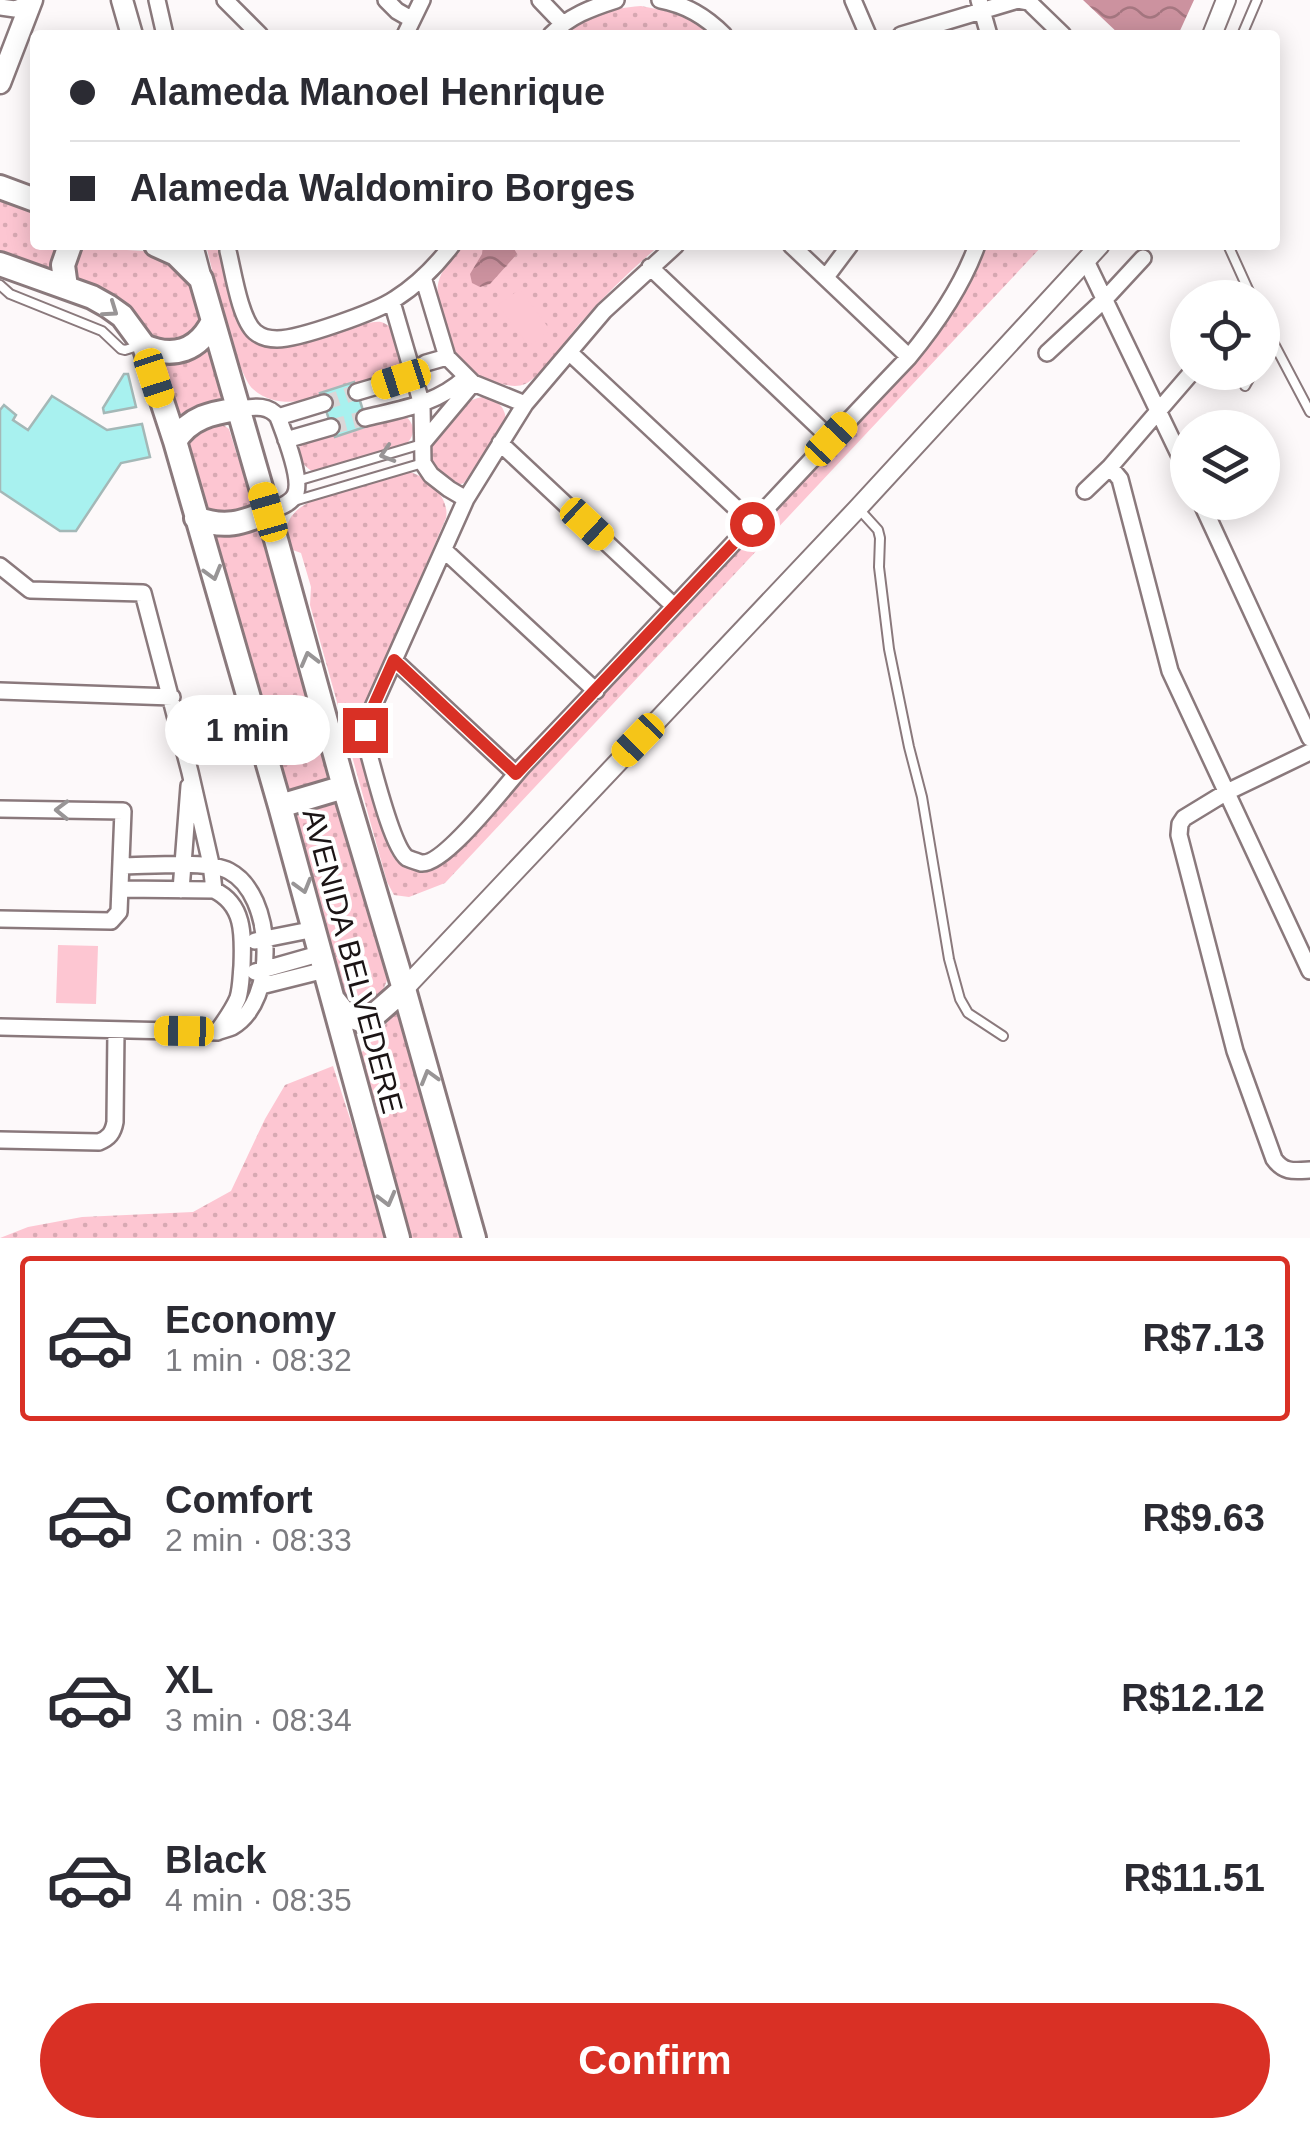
<!DOCTYPE html>
<html lang="en">
<head>
<meta charset="utf-8">
<style>
	:root { --surface:#fff; --page:#f2f2f3; --text:#2b2b33; --muted:#7c7c81; --line:#e1e1e2; --accent:#d93025 }
	body { margin:0; font-family:Arial,sans-serif; background:var(--page); color:var(--text); height:100vh; display:flex; flex-direction:column; font-size:38px; white-space:nowrap }
	* { box-sizing:border-box; margin:0 }
	p { font-size:32px; color:var(--muted) }
	.icon { flex:none; width:55px; height:55px; fill:none; stroke:currentColor; stroke-width:2; stroke-linecap:round; stroke-linejoin:round }
	.map { position:relative; height:1238px; overflow:hidden }
	.drawer { display:flex; flex-direction:column; background:var(--surface); flex:1 }
	.drawer>* { flex:none }
	.top-card { position:absolute; left:30px; top:30px; width:1250px; height:220px; border-radius:10px; box-shadow:0 5px 25px #0003; display:grid; align-content:center; height:220px; padding:0 40px; background:var(--surface) }
	.tools { position:absolute; left:1170px; top:280px; display:grid; gap:20px }
	.tools a { display:grid; place-items:center; width:110px; height:110px; border-radius:50%; background:var(--surface); box-shadow:0 5px 25px #0003; font-size:50px }
	.end { position:absolute; width:45px; height:45px; margin:-22px; border:12px solid #d93025; background:#fff; box-shadow:0 0 0 5px #fff }
	.from { border-radius:50% }
	.bubble { position:absolute; height:70px; border-radius:35px; background:var(--surface); box-shadow:0 5px 25px #0003; font-size:32px; font-weight:700; line-height:70px; text-align:center }
	.car { position:absolute; width:30px; height:60px; margin:-30px -15px; border-radius:12px; box-shadow:0 0 8px 2px #0007; background:linear-gradient(#f5c518 24%,#345 0 40%,#f5c518 0 76%,#345 0 86%,#f5c518 0) }
	.top-card b { display:flex; align-items:center; gap:35px; height:95px; font-size:38px }
	.top-card b+b { border-top:2px solid var(--line) }
	.top-card i { width:25px; height:25px; background:var(--text) }
	ul { padding:18px 0 0; list-style:none }
	li { display:flex; align-items:center; gap:30px; height:165px; margin:0 20px 15px; padding:0 20px; border:5px solid transparent; border-radius:10px }
	li div { flex:1 }
	li b { display:block; font-size:38px }
	li em { font-style:normal; font-weight:700 }
	li.active { border-color:var(--accent) }
	li>.icon { width:90px; height:90px; stroke-width:1.5 }
	.primary-button { display:flex; gap:20px; margin-top:auto; padding:20px 40px }
	.primary-button a { flex:1; height:115px; border-radius:60px; background:var(--accent); color:#fff; font-size:40px; font-weight:700; line-height:115px; text-align:center }
	.map>svg:first-child { display:block }
</style>
</head>
<body>
<div class="map">
<svg width="1310" height="1238" viewBox="0 0 1310 1238">
	<defs>
		<pattern id="green-dots" width="8" height="8" patternUnits="userSpaceOnUse" patternTransform="scale(2.5)"><rect width="8" height="8" fill="#fdc6d2"/><path d="M2 2h.1M6 6h.1" fill="none" stroke="#d8a9b3" stroke-width="1.8" stroke-linecap="round"/></pattern>
		<pattern id="water-waves" width="16" height="10" patternUnits="userSpaceOnUse" patternTransform="scale(2.5)"><rect width="16" height="10" fill="#cc929f"/><path d="M0 5q4-4 8 0t8 0" fill="none" stroke="#a57680"/></pattern>
	</defs>
	<rect width="100%" height="100%" fill="#fdf9fa"/>
	<path fill="url(#green-dots)" d="M641,6C669,11 692,16 714,35H563C590,14 607,9 641,6Z
		M0,196L35,210V245H63L53,266L45,271L0,258Z
		M81,245H114L127,250L143,251L173,265L193,285L202,320L194,337L157,343L83,288L71,275Z
		M206,245H218C221,262 235,320 244,332C253,344 267,348 281,348C298,343 368,319 381,322C399,326 409,363 394,374C384,382 368,384 356,387L354,382L321,392V397C300,403 271,406 253,389C236,373 213,273 206,245Z
		M461,245H660C632,269 606,294 582,321C568,336 543,376 525,384C508,392 467,373 456,358C450,351 448,339 445,329C434,284 432,283 461,245Z
		M985,245H1043L445,883L409,897L394,895L387,882L310,605L311,587L301,553L290,549C272,505 325,496 355,487C373,482 391,475 410,472C428,477 450,498 446,518L364,709L358,724L359,738L392,855C410,877 433,875 452,856L921,355L953,312Z
		M205,346L210,347L225,397C214,408 190,415 175,413L160,366L182,360Z
		M482,397C496,400 504,404 506,419L464,483C446,490 438,473 429,460C431,433 455,402 482,397Z
		M404,415C416,424 416,436 404,446L314,472C301,466 291,449 308,439C314,435 326,434 333,432L335,437L367,427V422Z
		M218,421L229,429L238,458L248,472L254,501C241,519 223,516 205,509L183,434Z
		M251,525H260L266,530L331,773L327,781L296,790L286,788L211,537Z
		M330,800L340,808L389,972C385,996 364,1022 343,998L296,823L297,811Z
		M396,1012L405,1019L465,1238H408L360,1058L362,1052Z
		M333,1066L363,1159L385,1238H0L28,1227L82,1217L193,1212L231,1191L265,1119L285,1085Z"/>
	<path fill="#fdc6d2" d="M520,289L550,330L529,346L498,305Z
		M58,945L98,946L96,1004L56,1003Z"/>
	<path fill="url(#water-waves)" d="M1083,0H1194L1178,35H1120Z
		M483,245H512L517,254L490,284L480,287L472,283L470,274L482,254Z"/>
	<path fill="#a8f1ef" stroke="#a4b8b7" stroke-width="2.5" d="M124,374H128L136,407L104,413L103,408Z
		M354,382L368,426L335,437L320,393Z
		M52,396L107,430L142,424L150,457L121,463L76,531H60L0,491V410L4,405L16,415L13,420L28,430Z"/>
	<g fill="none" stroke-linecap="round" stroke-linejoin="round">
		<path stroke="#dbd7d8" stroke-width="15" stroke-dasharray="15 8" stroke-linecap="butt" d="M324,403L357,392
			M331,427L365,418"/>
		<g stroke="#8a797c" stroke-width="12">
			<path id="service" d="M1242,35L1257,0
				M1228,245L1252,298
				M0,285L10,294L102,331L121,349L125,350L141,345
				M1262,321L1310,412
				M1262,355L1271,340
				M1245,386L1253,372
				M297,481L422,444
				M294,501L423,463
				M858,508L878,530L880,538L879,567L889,649L909,747L922,797L949,959L960,999L968,1013L1003,1036"/>
		</g>
		<g stroke="#8a797c" stroke-width="20">
			<path id="minor" d="M157,0L165,35
				M225,0L260,35
				M386,0L397,11L411,19
				M540,0L562,23
				M660,0C686,5 705,16 724,35
				M853,0L868,35
				M979,0L989,35
				M0,7L15,9L31,3
				M405,35L422,0
				M551,35C569,16 591,8 616,0
				M901,35L1018,0L1029,2L1063,35
				M228,245V251C233,271 240,319 255,332C261,337 269,339 277,339C299,339 376,312 395,299C417,285 436,266 452,245
				M676,245L604,311L525,404L466,499L369,716L365,730L366,744C373,766 391,846 407,858C409,859 418,862 421,863C444,866 505,786 523,766C653,631 779,493 909,357C937,323 962,287 977,245
				M791,245L909,357
				M1086,261L1188,473
				M650,267L831,439
				M423,277L447,357L473,383L525,404
				M826,277L850,245
				M392,302L422,405L423,463L431,475L449,489L466,499
				M569,352L752,523
				M1047,353L1105,299L1143,258
				M357,392L401,379L426,363L447,357
				M238,409C254,407 268,404 278,417C284,433 303,480 295,495C291,504 277,508 268,512
				M278,417L324,403
				M365,418C402,409 437,404 465,378
				M286,440L331,427
				M500,443L674,606
				M422,444L473,383
				M1110,467L1120,479L1170,671L1310,971
				M1085,491L1110,467L1192,372
				M1201,502L1310,738
				M444,550L596,691
				M0,566L30,590L143,593L190,772L211,864L214,890
				M394,660L516,774
				M0,691L172,697
				M1310,752L1225,793L1184,818L1180,824L1179,835L1235,1051L1274,1159C1284,1173 1294,1171 1310,1170
				M0,809L123,811L119,912L111,921L0,919
				M120,889L214,890C245,905 243,936 242,966C241,977 241,988 238,998C233,1010 225,1021 217,1032
				M181,890L189,786
				M255,941L315,929
				M255,972L322,953
				M261,986L325,970
				M0,1027L217,1032C222,1030 227,1029 232,1027C278,1001 275,895 229,871C208,860 148,866 121,866
				M0,1140L99,1142C109,1138 113,1133 115,1122L116,1030"/>
		</g>
		<g stroke="#8a797c" stroke-width="22">
			<path id="tertiary" d="M1212,35L1226,0
				M404,989L858,508L1100,245"/>
		</g>
		<g stroke="#8a797c" stroke-width="25">
			<path id="secondary" d="M122,0L132,35
				M0,83L32,0
				M192,245L201,279"/>
		</g>
		<g stroke="#8a797c" stroke-width="28">
			<path id="primary" d="M0,187L35,200
				M156,245L176,254L201,279L277,543L344,787L404,989L474,1238
				M0,264L92,297L108,306L122,316L144,346L175,441L280,806L398,1238
				M66,287L63,265L70,245
				M144,346C174,359 199,350 213,321
				M175,441C190,417 212,413 238,409
				M196,518C224,529 242,523 268,512
				M280,806L344,787
				M333,999L345,1014L363,1021L372,1017L404,989"/>
		</g>
		<use href="#service" stroke="#fff" stroke-width="8"/>
		<use href="#minor" stroke="#fff" stroke-width="15"/>
		<use href="#tertiary" stroke="#fff" stroke-width="18"/>
		<use href="#secondary" stroke="#fff" stroke-width="20"/>
		<use href="#primary" stroke="#fff" stroke-width="22"/>
	</g>
	<defs><path id="oneway-chevron" d="M-2-3.5L2.5 0L-2 3.5" fill="none" stroke-width="1.6" stroke-linecap="round" stroke-linejoin="round" transform="scale(2.5)"/></defs>
	<g stroke="#989596">
		<use href="#oneway-chevron" transform="translate(111 310) rotate(35)"/>
		<use href="#oneway-chevron" transform="translate(387 454) rotate(163)"/>
		<use href="#oneway-chevron" transform="translate(213 573) rotate(74)"/>
		<use href="#oneway-chevron" transform="translate(309 659) rotate(-105)"/>
		<use href="#oneway-chevron" transform="translate(62 810) rotate(-179)"/>
		<use href="#oneway-chevron" transform="translate(303 886) rotate(74)"/>
		<use href="#oneway-chevron" transform="translate(429 1077) rotate(-106)"/>
		<use href="#oneway-chevron" transform="translate(387 1199) rotate(75)"/>
	</g>
	<g fill="none" stroke-linecap="round" stroke-linejoin="round">
		<path stroke="#d93025" stroke-width="12" d="M365,730L369,716L394,660L516,774L752,524"/>
	</g>
	<g text-anchor="middle" dominant-baseline="central" stroke-width="8" stroke-linejoin="round" paint-order="stroke">
		<g font-size="30" fill="#1b1415" stroke="#fff">
			<text transform="translate(353 961) rotate(75)">AVENIDA BELVEDERE</text>
		</g>
	</g>
</svg>
<div class="tools">
<a><svg class="icon" aria-label="locate" viewBox="0 0 24 24"><circle cx="12" cy="12" r="6"/><path d="M12 2v4M12 18v4M2 12h4M18 12h4"/></svg></a>
<a><svg class="icon" aria-label="layers" viewBox="0 0 24 24"><path d="M12 4l9 5-9 5-9-5zM3 14l9 5 9-5"/></svg></a>
</div>
<i class="end from" style="left:752px;top:524px"></i>
<i class="end" style="left:365px;top:730px"></i>
<div class="bubble" style="left:165px;top:695px;width:165px">1 min</div>
<i class="car" style="left:154px;top:378px;rotate:162deg"></i>
<i class="car" style="left:401px;top:379px;rotate:252deg"></i>
<i class="car" style="left:831px;top:439px;rotate:43deg"></i>
<i class="car" style="left:268px;top:512px;rotate:344deg"></i>
<i class="car" style="left:587px;top:524px;rotate:133deg"></i>
<i class="car" style="left:638px;top:740px;rotate:224deg"></i>
<i class="car" style="left:184px;top:1031px;rotate:271deg"></i>
<div class="top-card">
<b><i class="from"></i>Alameda Manoel Henrique</b>
<b><i></i>Alameda Waldomiro Borges</b>
</div>
</div>
<section class="drawer">
<ul>
<li class="active"><svg class="icon" aria-label="car" viewBox="0 0 24 24"><path d="M5 17H2v-5l4-1 3-4h7l3 4 3 1v5h-3M9 17h6M6 11h13"/><circle cx="7" cy="17" r="2"/><circle cx="17" cy="17" r="2"/></svg><div><b>Economy</b><p>1 min · 08:32</p></div><em>R$7.13</em></li>
<li><svg class="icon" aria-label="car" viewBox="0 0 24 24"><path d="M5 17H2v-5l4-1 3-4h7l3 4 3 1v5h-3M9 17h6M6 11h13"/><circle cx="7" cy="17" r="2"/><circle cx="17" cy="17" r="2"/></svg><div><b>Comfort</b><p>2 min · 08:33</p></div><em>R$9.63</em></li>
<li><svg class="icon" aria-label="car" viewBox="0 0 24 24"><path d="M5 17H2v-5l4-1 3-4h7l3 4 3 1v5h-3M9 17h6M6 11h13"/><circle cx="7" cy="17" r="2"/><circle cx="17" cy="17" r="2"/></svg><div><b>XL</b><p>3 min · 08:34</p></div><em>R$12.12</em></li>
<li><svg class="icon" aria-label="car" viewBox="0 0 24 24"><path d="M5 17H2v-5l4-1 3-4h7l3 4 3 1v5h-3M9 17h6M6 11h13"/><circle cx="7" cy="17" r="2"/><circle cx="17" cy="17" r="2"/></svg><div><b>Black</b><p>4 min · 08:35</p></div><em>R$11.51</em></li>
</ul>
<div class="primary-button"><a>Confirm</a></div>
</section>
</body>
</html>
